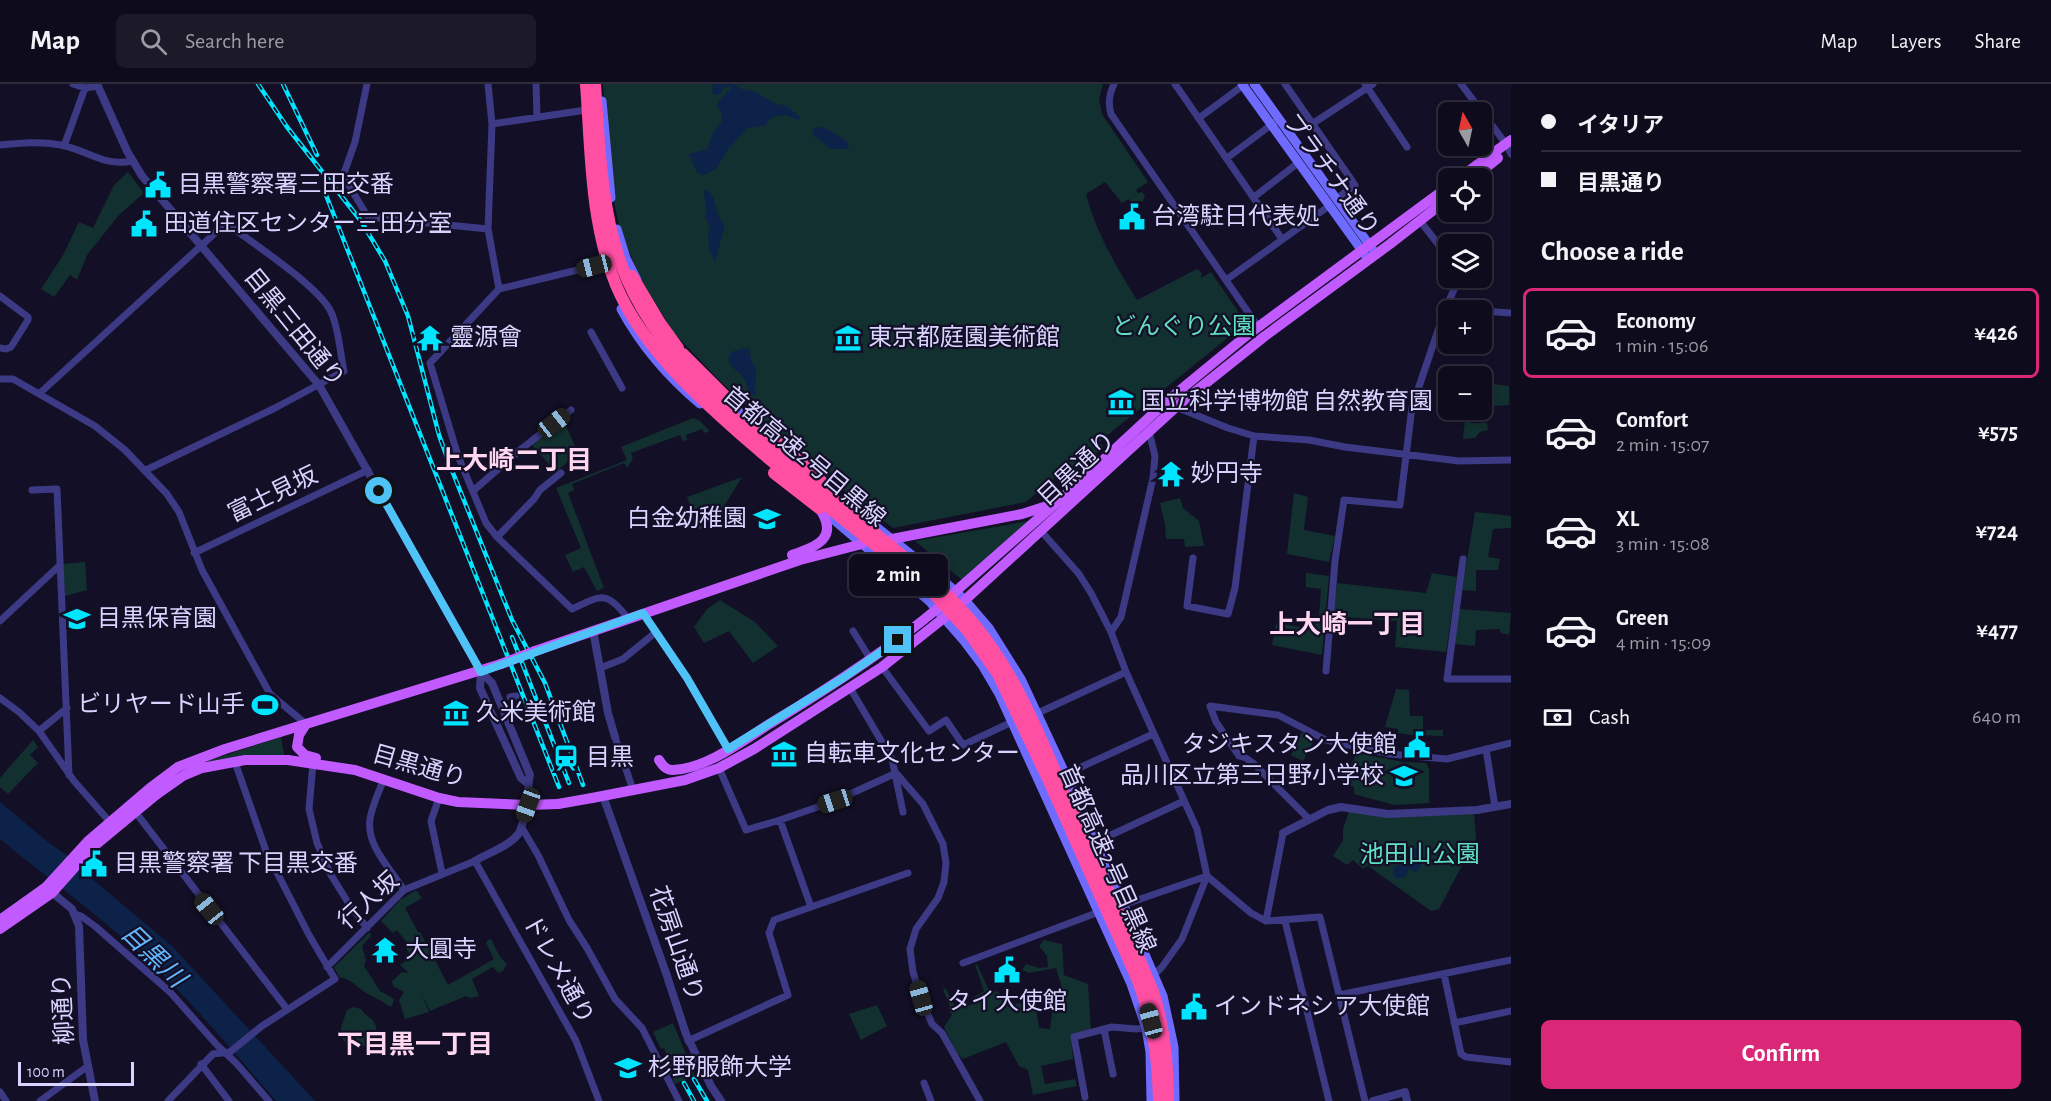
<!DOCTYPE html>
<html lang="en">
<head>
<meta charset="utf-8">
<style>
	:root { --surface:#0e0b1c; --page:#1c1929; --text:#f1f3f6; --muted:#9b9ba3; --line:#2e2b3b; --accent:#db2777 }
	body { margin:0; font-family:"Alegreya Sans","Noto Sans JP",sans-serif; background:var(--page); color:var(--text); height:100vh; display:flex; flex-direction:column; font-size:22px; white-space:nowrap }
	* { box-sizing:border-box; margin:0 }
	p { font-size:20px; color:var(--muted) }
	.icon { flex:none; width:33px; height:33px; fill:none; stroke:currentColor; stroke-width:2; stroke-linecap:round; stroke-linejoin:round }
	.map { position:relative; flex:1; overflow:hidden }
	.panel { display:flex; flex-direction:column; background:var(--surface); width:540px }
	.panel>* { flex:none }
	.guide { display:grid; align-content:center; height:132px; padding:0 30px; background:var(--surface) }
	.needle { width:39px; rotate:351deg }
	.controls { position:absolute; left:1438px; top:18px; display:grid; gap:12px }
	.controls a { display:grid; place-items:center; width:54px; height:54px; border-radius:9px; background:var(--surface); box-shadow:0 3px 9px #0003,0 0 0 2px var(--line); font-size:30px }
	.scale { position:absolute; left:18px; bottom:15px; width:116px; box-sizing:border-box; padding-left:6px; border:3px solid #d9d4ff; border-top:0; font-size:16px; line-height:21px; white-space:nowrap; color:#d9d4ff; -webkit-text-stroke:4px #130f26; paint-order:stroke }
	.end { position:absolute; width:27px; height:27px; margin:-14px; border:8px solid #4fc3f7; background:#111; box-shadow:0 0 0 3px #111 }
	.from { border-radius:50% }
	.bubble { position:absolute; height:42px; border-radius:9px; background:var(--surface); box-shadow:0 3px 9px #0003,0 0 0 2px var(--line); font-size:20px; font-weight:600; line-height:42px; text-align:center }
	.car { position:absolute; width:18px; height:36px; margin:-18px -9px; border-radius:8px; box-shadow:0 0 4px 2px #0007; background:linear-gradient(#222 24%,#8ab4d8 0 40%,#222 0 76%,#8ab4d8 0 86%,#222 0) }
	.guide b { display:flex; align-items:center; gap:21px; height:57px; font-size:22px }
	.guide b+b { border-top:2px solid var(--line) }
	.guide i { width:15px; height:15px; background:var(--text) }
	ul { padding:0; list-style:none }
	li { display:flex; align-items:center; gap:18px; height:90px; margin:0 12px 9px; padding:0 18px; border:3px solid transparent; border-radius:9px }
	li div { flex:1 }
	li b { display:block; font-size:22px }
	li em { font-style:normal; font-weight:600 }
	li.on { border-color:var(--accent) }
	li>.icon { width:54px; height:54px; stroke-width:1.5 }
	h2 { padding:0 30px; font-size:27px; line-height:72px }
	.pay { display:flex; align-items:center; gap:15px; height:66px; padding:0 30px; font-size:22px }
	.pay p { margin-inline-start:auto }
	.button { display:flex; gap:12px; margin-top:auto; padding:12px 30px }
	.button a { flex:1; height:69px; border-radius:9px; background:var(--accent); color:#fff; font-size:24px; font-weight:600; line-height:69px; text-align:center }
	header { display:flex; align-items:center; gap:36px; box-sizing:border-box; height:84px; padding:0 30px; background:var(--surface); border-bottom:2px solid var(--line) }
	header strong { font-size:28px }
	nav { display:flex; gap:33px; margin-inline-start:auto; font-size:21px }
	.search { width:420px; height:54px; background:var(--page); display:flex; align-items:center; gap:15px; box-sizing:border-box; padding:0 21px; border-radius:9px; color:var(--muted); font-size:22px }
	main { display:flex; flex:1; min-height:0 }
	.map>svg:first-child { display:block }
</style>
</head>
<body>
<header>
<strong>Map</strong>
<div class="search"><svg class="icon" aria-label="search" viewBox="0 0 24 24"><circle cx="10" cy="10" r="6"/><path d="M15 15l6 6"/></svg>Search here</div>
<nav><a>Map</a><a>Layers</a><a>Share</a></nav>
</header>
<main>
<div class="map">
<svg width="1511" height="1017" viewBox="0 0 1511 1017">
	<rect width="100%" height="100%" fill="#130f26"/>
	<path fill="#12302f" d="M603,0H1103L1099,15L1102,30L1148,98L1136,106L1138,109L1142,108L1145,111L1143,117L1138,120H1131L1129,115L1122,119L1105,98L1086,110C1096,148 1116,183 1137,216L1197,185L1202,189L1201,194L1211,188L1246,239L1099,358L1103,363L1073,391L1067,384L1026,418L893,444L799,372L716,293L674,249L642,198L620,146L612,108Z
		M128,88L144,109L119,131L87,171L77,196L70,191L54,213L41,205L63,171L79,138L93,144L114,101Z
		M1492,300L1509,302V321L1482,323V316H1490Z
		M1466,326H1471V339H1487L1488,346L1480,348L1475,354L1463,355Z
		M693,334L699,336L710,347L704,349L702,345L686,351L687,356L683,357L680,351L631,369L633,375L627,384L624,379L572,400L574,406L568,409L604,504L597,507L584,483L573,488L565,471L581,464L556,404L627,376L621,363Z
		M563,335L578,369L556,388L532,361Z
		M742,393L713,440L699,446L687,413Z
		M1294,409L1308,413L1304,446L1335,452L1329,478L1287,470Z
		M1180,414L1183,424L1199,437L1204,462L1185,463L1184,455H1166L1165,441L1160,419Z
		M1475,428L1511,432V444L1493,445L1488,473L1500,475L1498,486H1476V507L1462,506Z
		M1035,436L962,496L915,457Z
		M85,478L87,506L65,512L63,480Z
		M1306,489L1329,492L1322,571L1272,561L1276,539L1306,544L1308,531L1319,532L1321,505L1306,503Z
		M1432,489L1457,493L1446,568L1395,563L1397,537L1333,532L1337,499L1426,509Z
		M720,516L755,538L778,562L753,579L729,547L704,559L694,543L707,525Z
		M1459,525L1511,529L1509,551L1501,549L1499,545L1476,546L1475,562L1454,560Z
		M1396,605L1409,606L1410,632H1423V646H1443V652L1413,651L1398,649V645L1385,643Z
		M1302,648L1315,654L1303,677L1291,671Z
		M281,653L284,671H244L195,681Z
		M33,656L38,663L30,671L38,679L8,710L0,703V694Z
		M1357,669L1403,678L1426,679L1429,685V719L1394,721L1354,710V703L1341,699Z
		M1349,728L1395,732L1474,729L1476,755L1439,825L1431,827L1368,782L1363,785L1353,776L1347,781L1333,772L1343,756V745Z
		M416,806L422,814L405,824L418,848H420L448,901L494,875L486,859L488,856L491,855L500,873L507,880L503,887L498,889L493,883L472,895L479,912L470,914L466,912L430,927L422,910L429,928L405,935L399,916L404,908L393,902L392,897L402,888L409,889L400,881L407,876L409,869L405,862L408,860L397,846L393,849L381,837L400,816Z
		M370,848L371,852L362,862L366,876L364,882L380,907L394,915L392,922H388C381,915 371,913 363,907C354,900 350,895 339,893L334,883Z
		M1044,856L1062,860L1064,891L1088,900L1091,945L1071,952L1073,975L1041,982L1045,1000L1075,995L1077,1002L1033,1011L1028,986L1019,982L1006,958L963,975L957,969L944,943L952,931L948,924L950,923L943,905H946L954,921L958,920L959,924L976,919L974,913L984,907L975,881L977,880L990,909L998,907L1007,921L1035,918L1039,944L1050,945L1052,929L1065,928L1064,911L1056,884L1029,889L1022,886L1026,880L1039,884L1048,883L1047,872L1039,862Z
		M877,921L887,942L861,956L849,930Z
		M354,923L361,925C365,932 374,934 376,943C381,966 343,971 341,949C340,942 345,933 347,926Z
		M673,939L695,992L675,1000L664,974L667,972L664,964L661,965L653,948Z"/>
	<path fill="#0c2248" d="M713,0H733L741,5L756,8L776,20L787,22L801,34L798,36C786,30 773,28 765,42L748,44L728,65L717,84L704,91L699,90L695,85L689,70L708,65C709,61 710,55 712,51C720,37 728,38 717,22L720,15L732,4L731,2L723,4L721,10L714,11L712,7Z
		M823,43L846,56L849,62L848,65H830L818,54L814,53L812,47L814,44Z
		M705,105C720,114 712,128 725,141L715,178C709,167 706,156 710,144L705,132C710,123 701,114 705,105Z
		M743,264L749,265L752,279L756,283L755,312C746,307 748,299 742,292C735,283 724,282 731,268Z
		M0,718L48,758L75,777L84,788L173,863L315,1017H276C231,965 187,911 135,865C92,826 45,792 0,755Z
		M1415,765L1419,766L1422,777L1420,784L1416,788L1408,785L1406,792L1396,795L1393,790L1394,783L1404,780L1407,774L1405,772V769Z"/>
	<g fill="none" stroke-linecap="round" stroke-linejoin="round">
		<path stroke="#3d3a85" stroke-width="7" d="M73,0L85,4L98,2
			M367,0L355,58L343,92L368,133L488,145
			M488,0L492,40L488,145L499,205L594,182
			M536,0L537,33
			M1114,0C1109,11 1108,19 1111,30L1259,244
			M1175,0L1282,155
			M1285,0L1355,101L1336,115
			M1365,0L1407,63
			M1461,0L1506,60L1511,70
			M1199,34L1245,0
			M492,40L586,26
			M1312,40L1373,0
			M0,61C21,59 40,57 61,61C87,66 104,83 132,77
			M64,62L85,4
			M1227,74L1275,38
			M1254,113L1298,79
			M1420,137L1449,174
			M1226,196L1329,122
			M499,205L430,279L458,372L486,439L497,453L572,525C600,512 607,505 628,535
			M0,212L28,233V236L11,263L6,265L0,264
			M1445,226H1456
			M1482,227L1511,229
			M591,248L622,304
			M0,295H13L95,342L125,366L167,410L179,428L202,486L270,610L306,640
			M40,309L226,139C252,159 319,202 331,228C339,245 340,269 344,287L275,324L146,386
			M1176,323L1228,344L1254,352L1309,356L1345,363L1459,377L1511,376
			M1149,347L1155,372L1153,394L1121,533L1111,548L1126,588L1197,745L1207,792L1182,855L1162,883L1154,891
			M32,406L57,405L69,691
			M473,407L520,366L571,326
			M1041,447L1079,490L1091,509L1111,548
			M497,453L534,415L540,406L561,389
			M194,469L368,386
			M1193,474L1187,522L1228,530L1235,504L1254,352
			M1463,475L1447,595H1511
			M643,529L687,594L728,665
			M0,537L60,481
			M853,547L871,576
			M882,583L929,647L946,636L963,661L1012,638
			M600,584L623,575L656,548
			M1326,587L1335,477L1344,416L1400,421L1412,323L1445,226L1459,194
			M850,604L892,675L903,728
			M510,613L516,612
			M0,614L19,628L39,647L74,697L109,737
			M1038,629L1126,588
			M39,647L67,624
			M615,653L633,706
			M1486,665L1495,723
			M313,679L309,725L317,759L331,791L349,820L367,844
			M719,684L746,746L780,736L811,823
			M896,689L923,720L943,760L946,779L944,798L938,814L916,845L910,865L913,888L921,914L932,940L942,949L980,1017
			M1066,690L1153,650
			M384,695C379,707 372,722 370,735C366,762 391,785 404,806
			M439,714L431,737L442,789
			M133,725L287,925
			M1309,735L1253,679L1246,674L1239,672L1216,638L1210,622L1278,631L1326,656L1390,670L1447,675L1511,659
			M780,736L835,717L896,689
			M522,744L538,771L569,836L587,864L615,915L642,944L679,1017
			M1096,758L1184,717
			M1207,792L1251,829L1266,837L1320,833L1365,1017
			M1123,821L1207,792
			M75,830L81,832L96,843L170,908L217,961L236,979L269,1017
			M1266,837L1283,749
			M1285,837L1329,1017
			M963,879L1099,828
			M327,883L404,806L475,777L576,957L599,1017
			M1444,890L1461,970L1466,973L1511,978
			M1339,911L1511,876
			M1454,939L1511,927
			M1104,945L1113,990
			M688,957L788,911L769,849L774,836L908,789
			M201,980L229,1017
			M924,999L931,1017
			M0,1008L6,1017
			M1085,1013L1074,953L1112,943L1136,945L1146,944
			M40,1017L88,982
			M168,1017L213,970L230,968L262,942L335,895L309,851L266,767L235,678"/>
		<path stroke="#3d3a85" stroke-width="8" d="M97,0L127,67L142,92L319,301L481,588L492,599L530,691C527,700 530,709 528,718C527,724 521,746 519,749C510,762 488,769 475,777
			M593,546L608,629L615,653
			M481,588L480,604L521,694L527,699
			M603,712L666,889L686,950L711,1002L721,1017
			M1283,749L1328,726L1341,723L1388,730L1477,726L1511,720
			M49,806L72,825L79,842L83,956L95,1017
			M1373,1017L1405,1008L1407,1017"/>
		<path stroke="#6f6bff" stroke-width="9" d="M1242,0L1365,171
			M1254,0L1376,170
			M602,17L611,114
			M617,145L626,174L637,196
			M621,225C641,262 668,293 700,320
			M726,315L759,347
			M844,417L942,495L965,516L989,544L1021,595L1086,734L1163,912L1174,963L1175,1017
			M821,425L929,517L964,557L982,581L999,610L1131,900L1146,944L1150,968L1151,1017"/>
		<path stroke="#c25bff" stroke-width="10" d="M1459,94L1511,56
			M1473,94L1498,74
			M892,455L1022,430L1050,421
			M792,471C817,462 840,454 819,424
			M956,507L1072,405L1168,316L1246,252L1449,102
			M965,516L1176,323L1265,252L1390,160L1449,114
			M535,567L800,476L862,460
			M306,640L299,651L297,663L305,671L316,674
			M659,676C663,682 666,686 673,686C706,685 744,656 771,639C829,604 885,568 937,525
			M592,714L685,696L719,684L754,665L882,583L945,533
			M0,836L46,803L88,757L150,704L178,683L225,665L501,580
			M0,845L52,809L92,764L156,711L183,692L202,684L245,676H288L355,686L439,714L458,718L528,721L558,720"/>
		<path stroke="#ff4fa3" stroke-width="12" d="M632,192L660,239L678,264
			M794,372L825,401
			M774,389L819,424"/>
		<g stroke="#00e5ff" stroke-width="4.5">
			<path id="rail" d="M258,0L287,43L361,137L385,177L408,232L439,351L449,379L512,536L545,599L583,701
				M283,0L317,71
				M324,106L559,703
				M512,553L569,699
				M694,995L707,1017
				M684,999L694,1017"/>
		</g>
		<use href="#rail" stroke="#130f26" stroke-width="2" stroke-dasharray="7" stroke-linecap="butt"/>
		<path stroke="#c25bff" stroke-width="10" d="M501,580L535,567
			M558,720L592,714"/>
		<path stroke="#ff4fa3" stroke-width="12" d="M586,0C591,67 590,138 616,201C644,268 708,322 761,368C818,416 877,461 933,509L968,547L998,590L1049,697L1137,894C1153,935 1158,974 1159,1017
			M595,0C599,58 601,125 621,180C659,286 771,364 855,433C896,467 940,499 974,540C1020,595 1045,666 1074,731C1100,790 1129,848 1153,908C1165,944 1168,979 1168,1017
			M683,270L730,317
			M757,341L794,372"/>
	</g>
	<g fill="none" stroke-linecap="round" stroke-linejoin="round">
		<path stroke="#4fc3f7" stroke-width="8" d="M379,407L481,588L643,529L687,594L728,665L843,594L898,556"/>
	</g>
	<defs>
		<g id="civic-bare" transform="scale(2.07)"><path d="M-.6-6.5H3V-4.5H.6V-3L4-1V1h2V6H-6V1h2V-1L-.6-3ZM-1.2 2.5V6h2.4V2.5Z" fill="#00e5ff" stroke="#130f26" stroke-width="2.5" paint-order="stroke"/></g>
		<g id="temple-bare" transform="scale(2.07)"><path d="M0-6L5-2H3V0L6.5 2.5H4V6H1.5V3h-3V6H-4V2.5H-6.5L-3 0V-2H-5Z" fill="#00e5ff" stroke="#130f26" stroke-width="2.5" paint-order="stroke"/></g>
		<g id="museum-bare" transform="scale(2.07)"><path d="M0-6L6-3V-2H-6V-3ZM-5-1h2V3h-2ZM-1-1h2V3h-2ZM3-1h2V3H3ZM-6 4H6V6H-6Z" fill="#00e5ff" stroke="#130f26" stroke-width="2.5" paint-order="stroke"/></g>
		<g id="school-bare" transform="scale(2.07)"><path d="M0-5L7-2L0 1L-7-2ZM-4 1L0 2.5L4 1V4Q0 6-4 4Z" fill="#00e5ff" stroke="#130f26" stroke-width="2.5" paint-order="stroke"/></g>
		<g id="stadium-bare" transform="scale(2.07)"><path d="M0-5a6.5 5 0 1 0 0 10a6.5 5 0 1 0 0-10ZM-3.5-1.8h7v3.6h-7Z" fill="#00e5ff" stroke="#130f26" stroke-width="2.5" paint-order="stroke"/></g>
		<g id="station-bare" transform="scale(2.07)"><path d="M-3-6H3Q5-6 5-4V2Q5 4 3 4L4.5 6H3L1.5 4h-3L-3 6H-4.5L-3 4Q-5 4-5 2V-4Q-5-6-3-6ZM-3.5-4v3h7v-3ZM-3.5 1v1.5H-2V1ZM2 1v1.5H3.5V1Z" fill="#00e5ff" stroke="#130f26" stroke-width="2.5" paint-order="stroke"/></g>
		<g id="university-bare" transform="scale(2.07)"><path d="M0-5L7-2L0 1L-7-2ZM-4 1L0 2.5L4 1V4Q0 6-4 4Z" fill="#00e5ff" stroke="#130f26" stroke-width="2.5" paint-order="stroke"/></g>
	</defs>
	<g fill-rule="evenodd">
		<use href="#civic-bare" x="158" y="101"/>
		<use href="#civic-bare" x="1132" y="133"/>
		<use href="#civic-bare" x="144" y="140"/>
		<use href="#temple-bare" x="430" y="254"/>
		<use href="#museum-bare" x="848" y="254"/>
		<use href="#museum-bare" x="1121" y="318"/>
		<use href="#temple-bare" x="1171" y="390"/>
		<use href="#school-bare" x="767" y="435"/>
		<use href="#school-bare" x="77" y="535"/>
		<use href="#stadium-bare" x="265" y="621"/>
		<use href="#museum-bare" x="456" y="629"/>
		<use href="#civic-bare" x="1417" y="661"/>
		<use href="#museum-bare" x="784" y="670"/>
		<use href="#station-bare" x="566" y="674"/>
		<use href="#school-bare" x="1404" y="692"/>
		<use href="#civic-bare" x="94" y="780"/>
		<use href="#temple-bare" x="385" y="866"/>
		<use href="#civic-bare" x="1007" y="886"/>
		<use href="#civic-bare" x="1194" y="923"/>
		<use href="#university-bare" x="628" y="984"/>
	</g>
	<g text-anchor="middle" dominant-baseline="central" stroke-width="4.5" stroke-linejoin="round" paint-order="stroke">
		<g font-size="24" fill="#d9d4ff" stroke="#130f26">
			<text transform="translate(1331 91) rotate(54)">プラチナ通り</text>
			<text transform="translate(294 244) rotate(51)">目黒三田通り</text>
			<text transform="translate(804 373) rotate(40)">首都高速2号目黒線</text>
			<text transform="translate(1077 385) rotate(-43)">目黒通り</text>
			<text transform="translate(273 411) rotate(-26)">富士見坂</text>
			<text transform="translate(419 683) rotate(16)">目黒通り</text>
			<text transform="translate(1107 775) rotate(66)">首都高速2号目黒線</text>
			<text transform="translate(369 817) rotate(-42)">行人坂</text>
			<text transform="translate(676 860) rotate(71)">花房山通り</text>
			<text transform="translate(558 886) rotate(61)">ドレメ通り</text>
			<text transform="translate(64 925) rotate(-93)">柳通り</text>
		</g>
		<g font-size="24" fill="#d9d4ff" stroke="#130f26" text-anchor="start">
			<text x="178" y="101">目黒警察署三田交番</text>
			<text x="1152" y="133">台湾駐日代表処</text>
			<text x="164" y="140">田道住区センター三田分室</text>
			<text x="450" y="254">靈源會</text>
			<text x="868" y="254">東京都庭園美術館</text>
			<text x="1141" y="318">国立科学博物館 自然教育園</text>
			<text x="1191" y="390">妙円寺</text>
			<text x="747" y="435" text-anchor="end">白金幼稚園</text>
			<text x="97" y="535">目黒保育園</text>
			<text x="245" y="621" text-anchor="end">ビリヤード山手</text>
			<text x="476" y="629">久米美術館</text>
			<text x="1397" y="661" text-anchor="end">タジキスタン大使館</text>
			<text x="804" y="670">自転車文化センター</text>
			<text x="586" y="674">目黒</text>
			<text x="1384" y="692" text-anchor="end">品川区立第三日野小学校</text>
			<text x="114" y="780">目黒警察署 下目黒交番</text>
			<text x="405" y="866">大圓寺</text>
			<text x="1007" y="918" text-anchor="middle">タイ大使館</text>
			<text x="1214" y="923">インドネシア大使館</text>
			<text x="648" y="984">杉野服飾大学</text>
		</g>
		<g font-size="24" fill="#5fe0c0" stroke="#130f26">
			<text x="1184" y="243">どんぐり公園</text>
			<text x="1420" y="771">池田山公園</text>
		</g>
		<g font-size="26" font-weight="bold" fill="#ffd6f0" stroke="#130f26">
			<text x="514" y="377">上大崎二丁目</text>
			<text x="1347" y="541">上大崎一丁目</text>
			<text x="415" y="961">下目黒一丁目</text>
		</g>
		<g font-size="26" font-style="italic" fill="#62b6ff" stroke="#130f26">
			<text transform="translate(153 872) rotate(44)">目黒川</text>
		</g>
	</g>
</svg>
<div class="controls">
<a><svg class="needle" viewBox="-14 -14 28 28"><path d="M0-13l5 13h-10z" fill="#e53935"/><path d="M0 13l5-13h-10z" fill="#9b9ba3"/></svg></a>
<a><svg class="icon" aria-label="locate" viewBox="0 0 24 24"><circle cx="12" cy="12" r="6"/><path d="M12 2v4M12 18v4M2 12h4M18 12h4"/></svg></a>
<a><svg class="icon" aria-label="layers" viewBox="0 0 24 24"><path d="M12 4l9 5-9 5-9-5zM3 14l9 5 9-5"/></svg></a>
<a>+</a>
<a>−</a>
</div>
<div class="scale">100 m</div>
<i class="end from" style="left:379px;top:407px"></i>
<i class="end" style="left:898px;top:556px"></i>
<div class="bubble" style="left:849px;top:470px;width:99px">2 min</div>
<i class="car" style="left:594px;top:182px;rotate:256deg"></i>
<i class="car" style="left:554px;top:339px;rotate:52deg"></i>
<i class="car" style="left:835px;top:717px;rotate:252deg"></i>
<i class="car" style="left:528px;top:721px;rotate:200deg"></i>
<i class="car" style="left:209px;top:825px;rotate:321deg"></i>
<i class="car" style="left:921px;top:914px;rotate:344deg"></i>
<i class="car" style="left:1151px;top:937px;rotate:345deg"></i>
</div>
<section class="panel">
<div class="guide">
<b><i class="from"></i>イタリア</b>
<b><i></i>目黒通り</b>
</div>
<h2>Choose a ride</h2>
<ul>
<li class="on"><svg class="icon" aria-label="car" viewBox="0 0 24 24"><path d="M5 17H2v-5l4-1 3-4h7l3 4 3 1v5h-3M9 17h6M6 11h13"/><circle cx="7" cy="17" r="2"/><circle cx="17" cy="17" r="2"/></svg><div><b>Economy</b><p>1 min · 15:06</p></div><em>¥426</em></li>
<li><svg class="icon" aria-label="car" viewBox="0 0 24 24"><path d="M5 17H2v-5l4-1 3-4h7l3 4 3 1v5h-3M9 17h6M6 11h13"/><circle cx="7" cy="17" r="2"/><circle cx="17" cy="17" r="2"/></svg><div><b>Comfort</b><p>2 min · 15:07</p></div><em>¥575</em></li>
<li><svg class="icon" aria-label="car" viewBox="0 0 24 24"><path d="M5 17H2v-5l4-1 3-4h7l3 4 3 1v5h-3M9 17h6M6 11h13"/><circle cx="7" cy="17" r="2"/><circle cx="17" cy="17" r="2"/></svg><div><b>XL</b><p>3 min · 15:08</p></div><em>¥724</em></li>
<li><svg class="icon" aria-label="car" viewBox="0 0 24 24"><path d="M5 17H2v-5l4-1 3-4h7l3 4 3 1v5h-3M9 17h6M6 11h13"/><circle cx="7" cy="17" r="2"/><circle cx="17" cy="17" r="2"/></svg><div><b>Green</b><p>4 min · 15:09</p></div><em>¥477</em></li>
</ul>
<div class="pay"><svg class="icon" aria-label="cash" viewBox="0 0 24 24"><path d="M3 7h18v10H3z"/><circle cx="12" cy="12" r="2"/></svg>Cash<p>640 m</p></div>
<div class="button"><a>Confirm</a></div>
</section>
</main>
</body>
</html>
